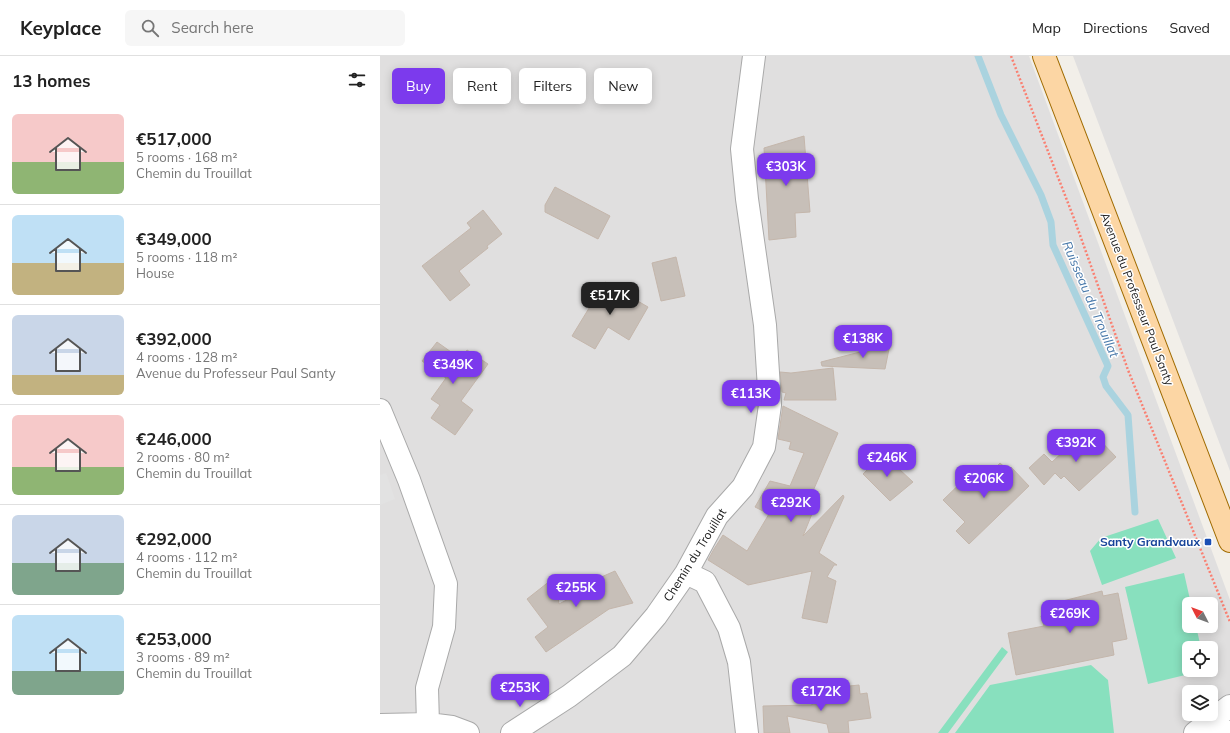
<!DOCTYPE html>
<meta charset="utf-8">
<style>
:root{--surface:#fff;--page:#f6f6f6;--text:#222;--muted:#767676;--line:#e0e0e0;--accent:#7c3aed}
body{margin:0;font-family:Mulish,sans-serif;background:var(--page);color:var(--text);height:100vh;display:flex;flex-direction:column;font-size:15px;white-space:nowrap}
*{box-sizing:border-box;margin:0}
p{font-size:13px;color:var(--muted)}
.icon{flex:none;width:22px;height:22px;fill:none;stroke:currentColor;stroke-width:2;stroke-linecap:round;stroke-linejoin:round}
.map{position:relative;flex:1;overflow:hidden}
.sheet{display:flex;flex-direction:column;background:var(--surface);width:380px}
.sheet>*{flex:none}
.guide{position:absolute;left:12px;top:12px;width:380px;height:36px;display:flex;gap:8px}
.needle{width:26px;rotate:312deg}
.controls{position:absolute;left:802px;top:541px;display:grid;gap:8px}
.controls a{display:grid;place-items:center;width:36px;height:36px;border-radius:6px;background:var(--surface);box-shadow:0 2px 10px #0003;font-size:20px}
.price{position:absolute;translate:-50% -34px;padding:0 9px;border-radius:8px;background:var(--accent);color:#fff;font-size:13px;line-height:26px;filter:drop-shadow(0 1px 2px #0008)}
.price::after{content:'';position:absolute;left:50%;top:24px;width:12px;height:9px;margin-left:-6px;background:inherit;clip-path:polygon(0 0,100% 0,50% 100%)}
.price.selected{background:#222;color:#fff}
ul{padding:0;list-style:none}
li{display:flex;align-items:center;gap:12px;height:100px;padding:0 12px}
li+li{border-top:1px solid var(--line)}
li span{display:grid;place-items:center;flex:none;width:112px;height:80px;border-radius:6px;color:#555}
li>.icon{margin-inline-start:auto}
span .icon{width:48px;height:48px;fill:#fffc;stroke-width:1}
li b{font-size:17px}
h2{display:flex;justify-content:space-between;align-items:center;height:48px;padding:0 12px;font-size:17px}
.pill{padding:0 14px;border-radius:6px;background:var(--surface);box-shadow:0 2px 10px #0003;font-size:14px;line-height:36px}
.pill.selected{background:var(--accent);color:#fff}
header{display:flex;align-items:center;gap:24px;box-sizing:border-box;height:56px;padding:0 20px;background:var(--surface);border-bottom:1px solid var(--line)}
header strong{font-size:19px}
nav{display:flex;gap:22px;margin-inline-start:auto;font-size:14px}
.search{width:280px;height:36px;background:var(--page);display:flex;align-items:center;gap:10px;box-sizing:border-box;padding:0 14px;border-radius:6px;color:var(--muted);font-size:15px}
main{display:flex;flex:1;min-height:0}
.map>svg:first-child{display:block}
</style>
<header>
<strong>Keyplace</strong>
<div class="search"><svg class="icon" aria-label="search" viewBox="0 0 24 24"><circle cx="10" cy="10" r="6"/><path d="M15 15l6 6"/></svg>Search here</div>
<nav><a>Map</a><a>Directions</a><a>Saved</a></nav>
</header>
<main>
<section class="sheet">
<h2>13 homes<svg class="icon" aria-label="filters" viewBox="0 0 24 24"><path d="M4 7h16M4 17h16"/><circle cx="9" cy="7" r="2"/><circle cx="15" cy="17" r="2"/></svg></h2>
<ul>
<li><span style="background:linear-gradient(#f6c9c9 60%,#8fb573 0)"><svg class="icon" aria-label="home" viewBox="0 0 24 24"><path d="M3 11l9-7 9 7M6 9v11h12V9"/></svg></span><div><b>€517,000</b><p>5 rooms · 168 m²</p><p>Chemin du Trouillat</p></div></li>
<li><span style="background:linear-gradient(#bfe0f5 60%,#c2b280 0)"><svg class="icon" aria-label="home" viewBox="0 0 24 24"><path d="M3 11l9-7 9 7M6 9v11h12V9"/></svg></span><div><b>€349,000</b><p>5 rooms · 118 m²</p><p>House</p></div></li>
<li><span style="background:linear-gradient(#c9d6e8 75%,#c2b280 0)"><svg class="icon" aria-label="home" viewBox="0 0 24 24"><path d="M3 11l9-7 9 7M6 9v11h12V9"/></svg></span><div><b>€392,000</b><p>4 rooms · 128 m²</p><p>Avenue du Professeur Paul Santy</p></div></li>
<li><span style="background:linear-gradient(#f6c9c9 65%,#8fb573 0)"><svg class="icon" aria-label="home" viewBox="0 0 24 24"><path d="M3 11l9-7 9 7M6 9v11h12V9"/></svg></span><div><b>€246,000</b><p>2 rooms · 80 m²</p><p>Chemin du Trouillat</p></div></li>
<li><span style="background:linear-gradient(#c9d6e8 60%,#7fa58c 0)"><svg class="icon" aria-label="home" viewBox="0 0 24 24"><path d="M3 11l9-7 9 7M6 9v11h12V9"/></svg></span><div><b>€292,000</b><p>4 rooms · 112 m²</p><p>Chemin du Trouillat</p></div></li>
<li><span style="background:linear-gradient(#bfe0f5 70%,#7fa58c 0)"><svg class="icon" aria-label="home" viewBox="0 0 24 24"><path d="M3 11l9-7 9 7M6 9v11h12V9"/></svg></span><div><b>€253,000</b><p>3 rooms · 89 m²</p><p>Chemin du Trouillat</p></div></li>
</ul>
</section>
<div class="map">
<svg width="850" height="677" viewBox="0 0 850 677">
<rect width="100%" height="100%" fill="#f2efe9"/>
<path fill="#e0dfdf" fill-rule="evenodd" d="M0 0H649L850 544V677H0ZM809 548H831V570H809ZM809 592H831V614H809ZM809 636H831V658H809Z
M693 0H850V415Z"/>
<path fill="#88e0be" d="M778 463 796 502 722 529 710 495 721 482Z
M804 517 811 548H809V570H816L821 592H809V614H826L768 628 745 531Z
M622 591 628 596 568 677H558Z
M711 609 728 624 734 677H575L610 629Z"/>
<path fill="#e2e2e2" d="M6 417 15 443 0 449V419Z"/>
<g fill="none" stroke-linecap="round" stroke-linejoin="round">
<path stroke="#aad3df" stroke-width="7" d="M598 0 621 59 661 139 671 166 673 189 728 310 723 321 726 330 748 359 755 456"/>
</g>
<path fill="#c7bfb8" stroke="#c4b6ab" d="M424 80 430 156 415 157 416 181 389 184 384 92Z
M175 131 230 160 218 183 165 156V149Z
M103 154 122 178 107 190 108 192 79 215 90 229 70 245 42 210 91 172 87 167Z
M296 201 305 240 281 245 272 207Z
M225 226 268 251 249 284 228 271 215 293 192 280Z
M57 286 81 303 87 294 108 308 81 345 93 354 75 379 51 362 60 349 51 343 66 322 42 305Z
M510 288 505 313 442 310 441 306 484 295V290Z
M453 312 456 344H404L406 337 402 336 400 316 411 317Z
M403 350 458 377 433 435 440 438 423 480 463 439 464 441 439 497 457 509H454L447 521 456 525 447 567 422 562 432 515 368 529 328 504 334 493 343 479 367 495 389 458 375 451 390 425 410 430 424 397 409 393 411 386 398 383Z
M713 377 736 401 699 435 684 420 681 423 675 417 664 429 649 412 664 398 672 406 698 382 702 387Z
M503 398 533 426 510 445 483 418Z
M620 407 628 414 631 411 649 430 589 488 576 475 585 466 563 444 589 419 594 424 600 418 605 422Z
M235 515 253 547 229 553 166 596 155 581 168 571 147 543 175 521 179 548 221 526 219 522Z
M722 535 723 540 738 537 747 583 732 586 734 599 636 619 628 577 664 570 661 560 675 547Z
M479 629 480 638 487 637 491 662 468 665 469 677H449L447 668 407 660 410 677H384L383 650 432 649 431 641 461 638 460 631Z"/>
<g fill="none" stroke-linecap="round" stroke-linejoin="round">
<g stroke="#a9a9a9" stroke-width="24">
<path id="minor" d="M0 354 29 424 66 528 64 571 47 632 48 668
M306 517 325 526 349 572 359 606 367 677
M0 669 48 668 72 671 88 677
M132 677 189 640 242 600 276 560 306 517 337 460 363 431 384 391 390 349 385 269 367 143 362 93 374 0
M815 677 850 650
M834 677 850 676"/>
</g>
<g stroke="#a06b00" stroke-width="24">
<path id="major" d="M664 0 850 485"/>
</g>
<path stroke="#fa8072" stroke-width="2.5" stroke-dasharray="2 2" stroke-linecap="butt" d="M631 0 695 165 748 314 850 566"/>
<use href="#minor" stroke="#fff" stroke-width="22"/>
<use href="#major" stroke="#fcd6a4" stroke-width="22"/>
</g>
<rect fill="#1a4fb4" stroke="#fff" stroke-width="1.5" x="824" y="482" width="8" height="8" rx="2"/>
<g text-anchor="middle" stroke-width="3" stroke-linejoin="round" paint-order="stroke">
<g font-size="12" fill="#222" stroke="#fff">
<text transform="translate(757 243) rotate(69)" y="4">Avenue du Professeur Paul Santy</text>
<text transform="translate(315 499) rotate(-58)" y="4">Chemin du Trouillat</text>
</g>
<g font-size="12" font-weight="bold" fill="#164399" stroke="#fff" text-anchor="end">
<text x="820" y="490">Santy Grandvaux</text>
</g>
<g font-size="13" font-style="italic" fill="#4a7aab" stroke="#fff">
<text transform="translate(711 243) rotate(67)" y="5">Ruisseau du Trouillat</text>
</g>
</g>
</svg>
<div class="controls">
<a><svg class="needle" viewBox="-14 -14 28 28"><path d="M0-13l5 13h-10z" fill="#e53935"/><path d="M0 13l5-13h-10z" fill="#767676"/></svg></a>
<a><svg class="icon" aria-label="locate" viewBox="0 0 24 24"><circle cx="12" cy="12" r="6"/><path d="M12 2v4M12 18v4M2 12h4M18 12h4"/></svg></a>
<a><svg class="icon" aria-label="layers" viewBox="0 0 24 24"><path d="M12 4l9 5-9 5-9-5zM3 14l9 5 9-5"/></svg></a>
</div>
<b class="price" style="left:406px;top:131px">€303K</b>
<b class="price selected" style="left:230px;top:260px">€517K</b>
<b class="price" style="left:483px;top:303px">€138K</b>
<b class="price" style="left:73px;top:329px">€349K</b>
<b class="price" style="left:371px;top:358px">€113K</b>
<b class="price" style="left:696px;top:407px">€392K</b>
<b class="price" style="left:507px;top:422px">€246K</b>
<b class="price" style="left:604px;top:443px">€206K</b>
<b class="price" style="left:411px;top:467px">€292K</b>
<b class="price" style="left:196px;top:552px">€255K</b>
<b class="price" style="left:690px;top:578px">€269K</b>
<b class="price" style="left:140px;top:652px">€253K</b>
<b class="price" style="left:441px;top:656px">€172K</b>
<div class="guide">
<a class="pill selected">Buy</a>
<a class="pill">Rent</a>
<a class="pill">Filters</a>
<a class="pill">New</a>
</div>
</div>
</main>
